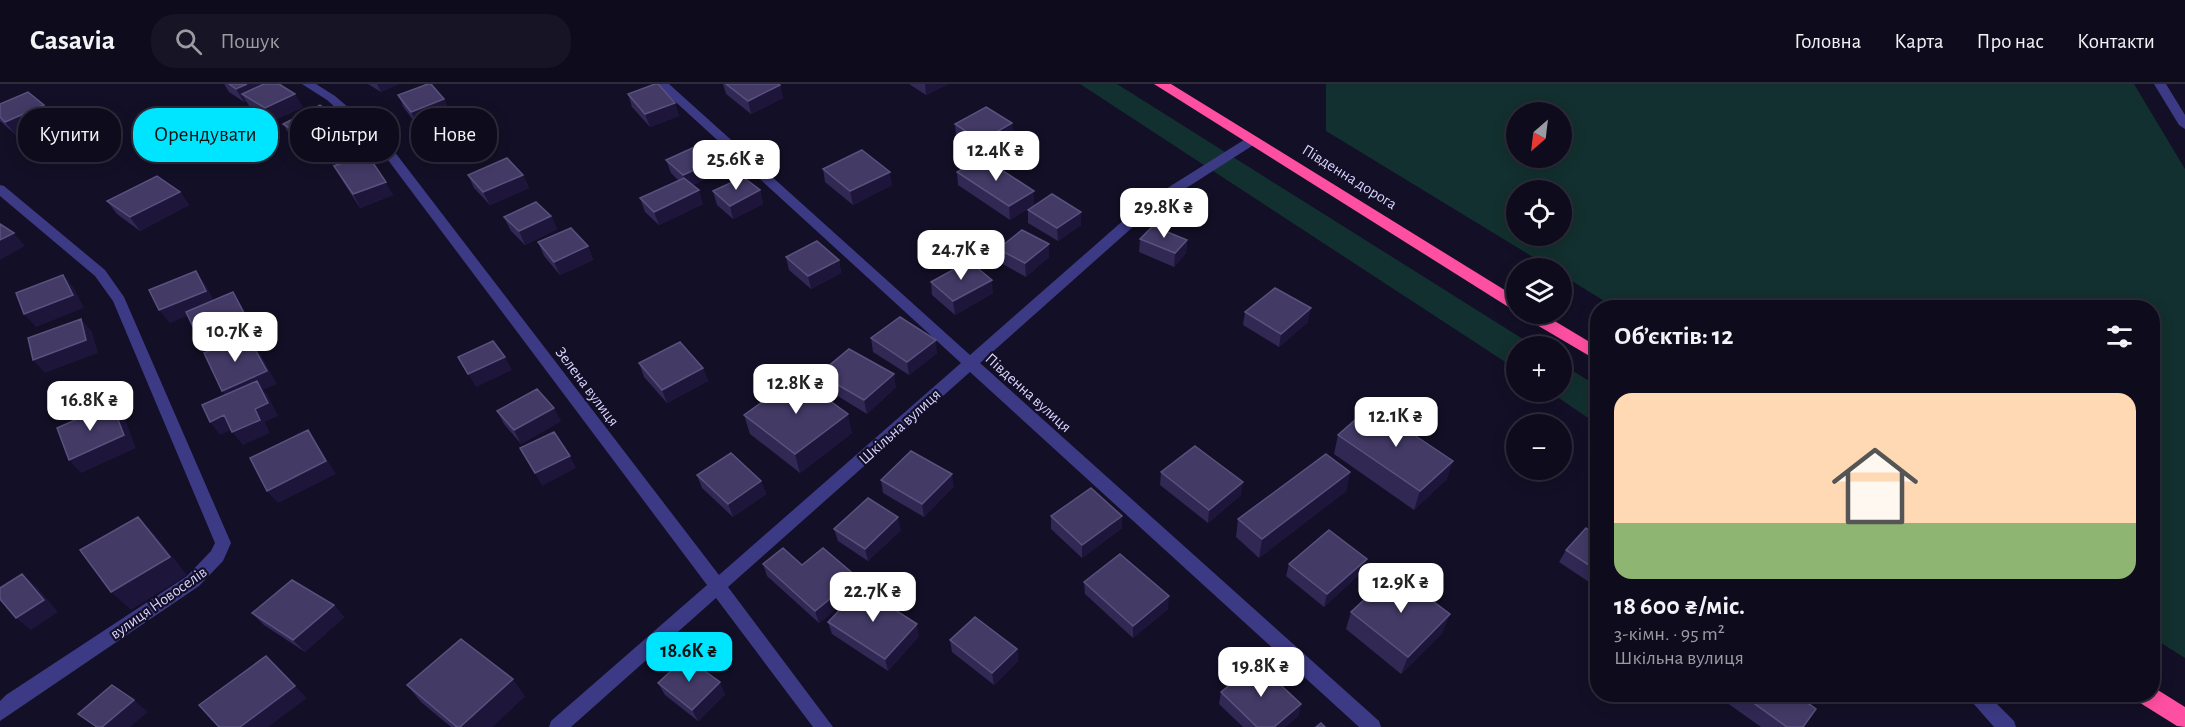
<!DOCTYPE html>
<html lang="uk">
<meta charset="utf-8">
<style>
:root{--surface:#0e0b1c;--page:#171425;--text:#f1f3f6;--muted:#9b9ba3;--line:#2e2b3b;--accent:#00e5ff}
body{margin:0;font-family:"Alegreya Sans",sans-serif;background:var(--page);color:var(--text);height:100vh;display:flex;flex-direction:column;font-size:22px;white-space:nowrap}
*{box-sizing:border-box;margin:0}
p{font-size:20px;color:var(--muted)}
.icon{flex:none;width:33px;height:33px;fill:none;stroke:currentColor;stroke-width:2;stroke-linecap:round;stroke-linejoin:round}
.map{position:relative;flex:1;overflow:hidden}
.details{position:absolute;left:1590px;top:216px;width:570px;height:402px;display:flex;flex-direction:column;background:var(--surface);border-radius:24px;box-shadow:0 3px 15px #0003,0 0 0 2px var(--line)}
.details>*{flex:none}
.banner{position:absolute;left:18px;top:24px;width:570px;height:54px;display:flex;gap:12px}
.needle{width:39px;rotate:208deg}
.controls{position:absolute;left:1506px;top:18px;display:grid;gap:12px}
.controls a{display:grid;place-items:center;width:66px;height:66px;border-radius:50%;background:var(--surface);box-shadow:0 3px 15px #0003,0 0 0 2px var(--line);font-size:30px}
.price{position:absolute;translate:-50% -51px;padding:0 14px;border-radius:12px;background:#fff;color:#222;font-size:20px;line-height:39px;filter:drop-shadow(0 2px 3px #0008)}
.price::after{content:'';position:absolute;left:50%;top:36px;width:18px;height:14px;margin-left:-9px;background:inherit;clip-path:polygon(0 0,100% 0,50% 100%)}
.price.selected{background:var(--accent);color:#111}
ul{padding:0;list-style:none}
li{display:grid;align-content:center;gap:12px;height:318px;padding:0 24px}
li span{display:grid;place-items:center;height:186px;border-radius:18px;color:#555}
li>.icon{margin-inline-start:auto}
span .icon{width:108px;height:108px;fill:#fffc;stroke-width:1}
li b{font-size:26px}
h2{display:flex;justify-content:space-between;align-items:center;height:72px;padding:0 24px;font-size:26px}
.pill{padding:0 21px;border-radius:24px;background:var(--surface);box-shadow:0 3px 15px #0003,0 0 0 2px var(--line);font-size:21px;line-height:54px}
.pill.selected{background:var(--accent);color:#111}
header{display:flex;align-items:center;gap:36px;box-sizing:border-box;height:84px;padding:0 30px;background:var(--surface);border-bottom:2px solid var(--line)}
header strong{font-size:28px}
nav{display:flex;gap:33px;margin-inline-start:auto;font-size:21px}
.search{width:420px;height:54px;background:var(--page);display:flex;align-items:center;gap:15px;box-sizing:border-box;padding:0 21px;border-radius:24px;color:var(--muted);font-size:22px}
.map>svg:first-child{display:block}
</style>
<header>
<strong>Casavia</strong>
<div class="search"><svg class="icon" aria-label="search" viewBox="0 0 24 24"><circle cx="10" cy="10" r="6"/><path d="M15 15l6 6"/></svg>Пошук</div>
<nav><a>Головна</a><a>Карта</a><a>Про нас</a><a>Контакти</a></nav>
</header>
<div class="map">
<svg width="2185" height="643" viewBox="0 0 2185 643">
<rect width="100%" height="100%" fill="#130f26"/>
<path fill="#12302f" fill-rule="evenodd" d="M1080 0H1117L1534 262H1516V285Z
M1326 0H2134L2185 85V574L2153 554 2152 224 1614 223 1562 191V184H1551L1326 47ZM1516 28H1562V74H1516ZM1516 106H1562V152H1516Z
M1562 280 1597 302V340L1550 308H1562Z"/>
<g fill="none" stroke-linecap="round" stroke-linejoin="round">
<path fill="#3d3a85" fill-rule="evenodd" d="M302 0H316L335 12 384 54 719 491 961 279 656 0H669L970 271 1142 120 1247 54H1255V60L1152 126 980 279 1379 637 1381 643H1359L970 288 728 503 833 643H813L716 514 571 643H549L551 637 707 501 376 60 327 16Z
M2154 0H2166L2185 31V45L2179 41Z
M0 101 4 102 105 186 124 213 231 459 223 477 199 502 0 637V617L6 611 187 492 211 467 215 459 113 217 95 192 0 112Z
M1965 610H1987L2014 637 2016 643H1994Z"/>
<path fill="#ff4fa3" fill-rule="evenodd" d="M1154 0H1171L1516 213V226L1510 224Z
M1523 230H1543L1598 263V277L1525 234Z
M2153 603 2185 623V643L2177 642 2137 617 2134 610H2152Z"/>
</g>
<path fill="#312854" d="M224 0H279L303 23 273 37 250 23 246 17 244 18 229 8Z
M368 0H398L381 8Z
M723 0H779L780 1 783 14 751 30 726 10Z
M909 0H948L926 11Z
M628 10 675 19 679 32 650 43 632 23Z
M398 11 444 15 450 28 448 29 458 42 465 55 431 68 418 51 412 38 414 37 404 24Z
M0 20 54 34 16 51 0 37Z
M339 34 346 46 359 59 365 71 393 111 360 124 319 60 309 65 291 53 283 40Z
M1012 39 1013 53 982 70 956 53 955 40Z
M725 72 728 85 693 101 703 120 659 141 645 128 640 114 679 97 671 89 666 76Z
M823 85 892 101 853 121 825 98Z
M957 88 1034 121 1010 136 958 101Z
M468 91H523L529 104 490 121 474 104Z
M760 106 763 120 733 135 717 121 713 107Z
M180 108 189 121 140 147 117 130 107 117Z
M1028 126 1081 128V141L1058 157 1028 139Z
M551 132 557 145 525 161 511 147 504 133Z
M1140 155 1187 156 1186 169 1174 183 1139 168Z
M538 158 588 162 593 176 560 191 544 172Z
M1049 160V173L1026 193 999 178 998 165Z
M786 173 839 176 841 189 811 205 789 186Z
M931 198 993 209 955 231 932 211Z
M1245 228 1308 238 1279 263 1243 241Z
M871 254 937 269 909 291 873 268Z
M639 279 703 284 708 297 667 319 644 293Z
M819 290 896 303 867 330 823 303Z
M497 327 561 337 521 360 504 340Z
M744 331 852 349 800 389 750 350Z
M1338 351 1447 395 1414 426 1334 370Z
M1161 388 1241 411 1208 439 1160 401Z
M1350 388 1346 407 1259 474 1236 453 1238 435Z
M697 391 761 397 766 410 733 433 702 404Z
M881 396 954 402 924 433 883 409Z
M1051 432H1122V444L1082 474 1051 445Z
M834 445 901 446 868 477 838 457Z
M1598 452V504L1559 478 1566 466Z
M763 480 802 481 860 505 919 552 888 587 832 550 828 538 855 510 819 539 767 492Z
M1289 480 1363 487 1324 523 1286 492Z
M1084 498 1168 525 1133 554 1085 510Z
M334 521 344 533 305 568 264 541 252 529Z
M1351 528 1443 548 1401 590 1346 545Z
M950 556 1017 565 1018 577 994 601 952 568Z
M658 599 725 610 698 637 665 611Z
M407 601 525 612 492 643H451L421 618Z
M1221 608 1301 620 1298 632 1285 643H1243L1219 620Z
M1727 610H1795L1803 643H1761L1723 616Z"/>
<path fill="#1d163a" d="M247 0H278L242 10 246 17 244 18 236 5Z
M377 0H398L381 8Z
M925 0H948L926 11Z
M780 1 783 14 751 30 748 17Z
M295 10 303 23 273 37 265 24Z
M444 15 450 28 418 41 411 28Z
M675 19 679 32 650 43 645 30Z
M44 21 54 34 16 51 5 38Z
M339 34 346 47 317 57 319 60 309 65 302 52Z
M1012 39 1013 53 982 70 981 57Z
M458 42 465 55 431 68 425 55Z
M359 59 366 72 335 84 327 71Z
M725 72 728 85 687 104 683 91Z
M890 88 892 101 853 121 850 107Z
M523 91 529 104 490 121 483 108Z
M386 98 393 111 360 124 353 110Z
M699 106 703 120 659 141 654 128Z
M760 106 763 120 733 135 730 122Z
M1034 107V121L1010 136 1009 122Z
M180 108 189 121 140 147 130 133Z
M1081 128V141L1058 157 1057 144Z
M551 132 557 145 525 161 519 147Z
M14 149 25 162 0 176V156Z
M1187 156 1186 169 1174 183 1175 169Z
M1049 160V173L1026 193 1025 179Z
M588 162 593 176 560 191 554 178Z
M839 176 841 189 811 205 808 192Z
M196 187 206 201 216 220 170 239 159 226Z
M63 191 74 204 84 224 36 243 24 230Z
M992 196 993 209 955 231 953 217Z
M233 208 242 222 253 242 207 262 196 249Z
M1311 224 1308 238 1279 263 1281 250Z
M81 235 92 248 98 269 45 289 33 276Z
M247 251 257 264 277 300 263 306 267 310 278 332 265 338 270 349 243 361 232 348V320L222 307Z
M936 256 937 269 909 291 907 278Z
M505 273 512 286 476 303 468 290Z
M703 284 708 297 667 319 662 306Z
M894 290 896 303 867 330 864 316Z
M112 320 124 333 136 364 81 389 69 376Z
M554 324 561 337 521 360 514 346Z
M848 330 852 349 800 389 795 370Z
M224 331 235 344 220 351 210 338Z
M308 346 317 360 336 390 278 419 267 407Z
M570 372 576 384 542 402 535 389Z
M1453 377 1447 395 1414 426 1420 407Z
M1350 388 1346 407 1259 474 1262 455Z
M952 390 954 402 924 433 922 420Z
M761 397 766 410 733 433 728 420Z
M1243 398 1241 411 1208 439 1209 426Z
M1122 432V444L1082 474V461Z
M138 433 156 452 187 491 131 526 111 508Z
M898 433 901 446 868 477 865 465Z
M1367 475 1363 487 1324 523 1327 510Z
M22 490 37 503 58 528 31 546 16 534Z
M857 493 861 506 819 539 815 527Z
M1169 512 1168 525 1133 554V542Z
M334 521 344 533 305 568 293 556Z
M1450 530 1443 548 1401 590 1408 573Z
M917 540 919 552 888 587 885 575Z
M1017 565 1018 577 994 601 992 589Z
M266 572 307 614 268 643H240Z
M513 595 525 612 492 643H460Z
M720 598 725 610 698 637 692 626Z
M134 616 148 628 130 643H102Z
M1301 620 1298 632 1285 643H1274Z"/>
<path fill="#433a66" stroke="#5a527e" stroke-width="1.5" d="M229 0H247L236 5Z
M264 0H279L295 10 265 24 242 10Z
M428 0H431L444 15 411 28 398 11Z
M655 0H658L675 19 645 30 628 10Z
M726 0H779L780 1 748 17Z
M28 8 44 21 5 38 0 33V20Z
M320 21 339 34 302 52 283 40Z
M986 23 1012 39 981 57 955 40Z
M445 26 458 42 425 55 412 38Z
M349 45 359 59 327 71 317 57Z
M708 57 725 72 683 91 666 76Z
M862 66 890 88 850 107 823 85Z
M367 70 386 98 353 110 334 82Z
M982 73 1034 107 1009 122 957 88Z
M507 74 523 91 483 108 468 91Z
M157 92 180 108 130 133 107 117Z
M743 93 760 106 730 122 713 107Z
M684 94 699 106 654 128 640 114Z
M1052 110 1081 128 1057 144 1028 126Z
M536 118 551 132 519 147 504 133Z
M0 140 14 149 0 156Z
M1153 142 1187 156 1175 169 1140 155Z
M571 144 588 162 554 178 538 158Z
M1022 146 1049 160 1025 179 998 165Z
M817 157 839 176 808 192 786 173Z
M969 177 992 196 953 217 931 198Z
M196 187 206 207 159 226 149 206Z
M63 191 73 211 24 230 16 209Z
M1275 204 1311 224 1281 250 1245 228Z
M233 208 244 229 196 249 186 228Z
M900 233 936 256 907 278 871 254Z
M81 235 86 256 33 276 28 254Z
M247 251 267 287 222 307 204 269Z
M493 257 505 273 468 290 458 273Z
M680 258 703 284 662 306 639 279Z
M849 265 894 290 864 316 819 290Z
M797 293 848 330 795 370 744 331Z
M257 297 268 319 255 325 260 336 232 348 224 331 210 338 202 321Z
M537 305 554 324 514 346 497 327Z
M112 320 124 351 69 376 57 344Z
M1371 322 1453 377 1420 407 1338 351Z
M308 346 326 377 267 407 250 374Z
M554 348 570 372 535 389 520 364Z
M1195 362 1243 398 1209 426 1161 388Z
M911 367 952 390 922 420 881 396Z
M731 369 761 397 728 420 697 391Z
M1326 370 1350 388 1262 455 1238 435Z
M1091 404 1122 432 1082 461 1051 432Z
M868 414 898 433 865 465 834 445Z
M138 433 170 473 111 508 80 466Z
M1586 444 1598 452V487L1566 466Z
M1329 446 1367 475 1327 510 1289 480Z
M783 464 802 481 823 464 857 493 815 527 763 480Z
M1120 470 1169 512 1133 542 1084 498Z
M1394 488 1450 530 1408 573 1351 528Z
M22 490 44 516 16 534 0 515V504Z
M292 496 334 521 293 556 252 529Z
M861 504 917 540 885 575 828 538Z
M975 533 1017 565 992 589 950 556Z
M461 555 513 595 460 643H457L407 601Z
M266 572 295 602 240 643H219L199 621Z
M686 573 720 598 692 626 658 599Z
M1257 579 1301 620 1274 643H1257L1221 608Z
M112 601 134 616 102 643H97L78 630Z
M1741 610H1795L1816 625 1803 643H1787Z
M1321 639 1325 643H1316Z"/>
<g text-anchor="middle" stroke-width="4.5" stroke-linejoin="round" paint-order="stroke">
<g font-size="16" fill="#d9d4ff" stroke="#130f26">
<text transform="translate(1350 92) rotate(32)" y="6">Південна дорога</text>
<text transform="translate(588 302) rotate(53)" y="6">Зелена вулиця</text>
<text transform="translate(1029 308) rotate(42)" y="6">Південна вулиця</text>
<text transform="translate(899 342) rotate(-42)" y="6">Шкільна вулиця</text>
<text transform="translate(158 518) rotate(-35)" y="6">вулиця Новоселів</text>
</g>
</g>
</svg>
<div class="controls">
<a><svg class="needle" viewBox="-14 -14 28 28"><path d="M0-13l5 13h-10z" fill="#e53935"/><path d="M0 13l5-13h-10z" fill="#9b9ba3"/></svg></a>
<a><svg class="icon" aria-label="locate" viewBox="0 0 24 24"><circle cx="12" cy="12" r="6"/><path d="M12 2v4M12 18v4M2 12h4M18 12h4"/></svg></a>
<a><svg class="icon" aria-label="layers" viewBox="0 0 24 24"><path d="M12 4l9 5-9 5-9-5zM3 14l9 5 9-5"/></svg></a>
<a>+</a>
<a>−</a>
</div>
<b class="price" style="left:996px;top:98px">12.4K ₴</b>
<b class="price" style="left:736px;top:107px">25.6K ₴</b>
<b class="price" style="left:1164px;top:155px">29.8K ₴</b>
<b class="price" style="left:961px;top:197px">24.7K ₴</b>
<b class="price" style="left:235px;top:279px">10.7K ₴</b>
<b class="price" style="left:796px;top:331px">12.8K ₴</b>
<b class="price" style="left:90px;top:348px">16.8K ₴</b>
<b class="price" style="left:1396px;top:364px">12.1K ₴</b>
<b class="price" style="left:1401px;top:530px">12.9K ₴</b>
<b class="price" style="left:873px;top:539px">22.7K ₴</b>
<b class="price selected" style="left:689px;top:599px">18.6K ₴</b>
<b class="price" style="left:1261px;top:614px">19.8K ₴</b>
<div class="banner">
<a class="pill">Купити</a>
<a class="pill selected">Орендувати</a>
<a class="pill">Фільтри</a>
<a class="pill">Нове</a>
</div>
<section class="details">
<h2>Об’єктів: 12<svg class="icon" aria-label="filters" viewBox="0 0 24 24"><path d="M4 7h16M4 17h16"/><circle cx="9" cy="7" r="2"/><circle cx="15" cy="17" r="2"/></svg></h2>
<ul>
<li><span style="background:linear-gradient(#ffd9b3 70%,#8fb573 0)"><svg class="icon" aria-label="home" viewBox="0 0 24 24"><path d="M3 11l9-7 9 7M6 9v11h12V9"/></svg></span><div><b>18 600 ₴/міс.</b><p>3-кімн. · 95 m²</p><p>Шкільна вулиця</p></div></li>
</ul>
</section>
</div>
